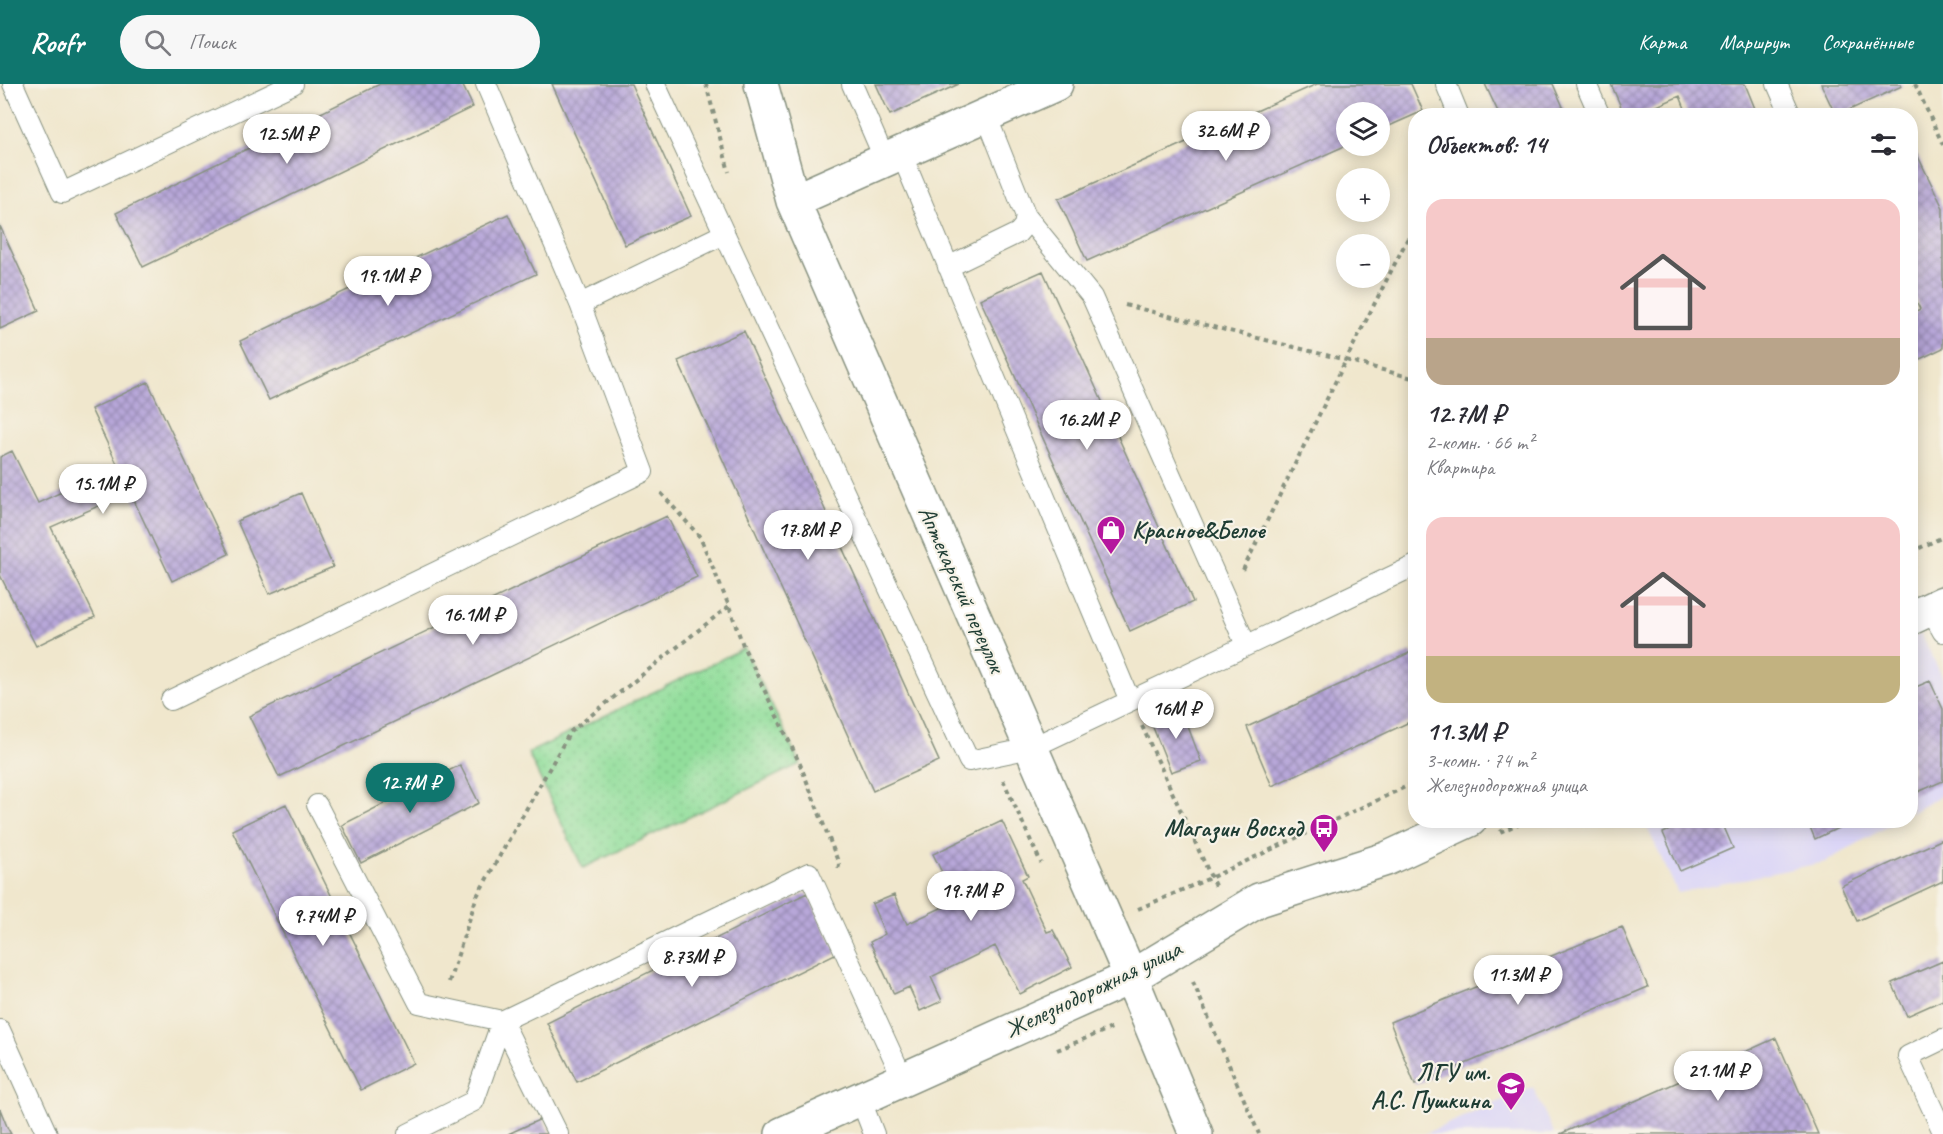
<!DOCTYPE html>
<html lang="ru">
<meta charset="utf-8">
<style>
:root{--surface:#fff;--page:#f7f7f7;--text:#2b2b33;--muted:#7c7c81;--accent:#0f766e}
body{margin:0;font-family:Caveat,sans-serif;background:var(--page);color:var(--text);height:100vh;display:flex;flex-direction:column;font-size:22px;white-space:nowrap}
*{box-sizing:border-box;margin:0}
p{font-size:20px;color:var(--muted)}
.icon{flex:none;width:33px;height:33px;fill:none;stroke:currentColor;stroke-width:2;stroke-linecap:round;stroke-linejoin:round}
.map{position:relative;flex:1;overflow:hidden}
.drawer{position:absolute;left:1408px;top:24px;width:510px;height:720px;display:flex;flex-direction:column;background:var(--surface);border-radius:24px;box-shadow:0 3px 15px #0003}
.drawer>*{flex:none}
.tools{position:absolute;left:1336px;top:18px;display:grid;gap:12px}
.tools a{display:grid;place-items:center;width:54px;height:54px;border-radius:50%;background:var(--surface);box-shadow:0 3px 15px #0003;font-size:30px}
.price{position:absolute;translate:-50% -51px;padding:0 14px;border-radius:21px;background:#fff;color:#222;font-size:20px;line-height:39px;filter:drop-shadow(0 2px 3px #0008)}
.price::after{content:'';position:absolute;left:50%;top:36px;width:18px;height:14px;margin-left:-9px;background:inherit;clip-path:polygon(0 0,100% 0,50% 100%)}
.price.active{background:var(--accent);color:#fff}
ul{padding:0;list-style:none}
li{display:grid;align-content:center;gap:12px;height:318px;padding:0 18px}
li span{display:grid;place-items:center;height:186px;border-radius:18px;color:#555}
li>.icon{margin-inline-start:auto}
span .icon{width:108px;height:108px;fill:#fffc;stroke-width:1}
li b{font-size:26px}
h2{display:flex;justify-content:space-between;align-items:center;height:72px;padding:0 18px;font-size:26px}
header{display:flex;align-items:center;gap:36px;box-sizing:border-box;height:84px;padding:0 30px;background:var(--accent);color:#fff}
header strong{font-size:28px}
nav{display:flex;gap:33px;margin-inline-start:auto;font-size:21px}
.search{width:420px;height:54px;background:var(--page);display:flex;align-items:center;gap:15px;box-sizing:border-box;padding:0 21px;border-radius:33px;color:var(--muted);font-size:22px}
.map>svg:first-child{display:block}
</style>
<header>
<strong>Roofr</strong>
<div class="search"><svg class="icon" aria-label="search" viewBox="0 0 24 24"><circle cx="10" cy="10" r="6"/><path d="M15 15l6 6"/></svg>Поиск</div>
<nav><a>Карта</a><a>Маршрут</a><a>Сохранённые</a></nav>
</header>
<div class="map">
<svg width="1943" height="1050" viewBox="0 0 1943 1050">
<defs>
<pattern id="park-dots" width="8" height="8" patternUnits="userSpaceOnUse" patternTransform="scale(1.5)"><rect width="8" height="8" fill="#92de9b"/><path d="M2 2h.1M6 6h.1" fill="none" stroke="#7dbf86" stroke-width="1.8" stroke-linecap="round"/></pattern>
<pattern id="building-cross-hatch" width="8" height="8" patternUnits="userSpaceOnUse" patternTransform="scale(1.5)"><rect width="8" height="8" fill="#b8a7d9"/><path d="M0 0l8 8M0 8l8-8" fill="none" stroke="#9589b1"/></pattern>
</defs>
<rect width="100%" height="100%" fill="#f7f3e8"/>
<filter id="ink" filterUnits="userSpaceOnUse"><feTurbulence type="fractalNoise" baseFrequency=".0167" numOctaves="2"/><feDisplacementMap in="SourceGraphic" scale="12" xChannelSelector="R" yChannelSelector="G"/><feConvolveMatrix kernelMatrix="1 2 1 2 8 2 1 2 1" color-interpolation-filters="sRGB"/></filter>
<filter id="wash" filterUnits="userSpaceOnUse"><feTurbulence type="fractalNoise" baseFrequency=".008" numOctaves="4" result="noise"/><feDisplacementMap in="SourceGraphic" scale="24" xChannelSelector="R" yChannelSelector="G"/><feGaussianBlur stdDeviation="1.35" result="paint"/><feColorMatrix in="noise" values="0 0 0 0 0 0 0 0 0 0 0 0 0 0 0 0 0 1.4 0 .05"/><feComposite in="paint" operator="in"/></filter>
<g filter="url(#wash)">
<rect width="100%" height="100%" fill="#f0e7cd"/>
<path fill="#dbd6f7" d="M1921 550 1943 594V710L1911 729V554Z
M1644 737H1897L1825 778 1678 809Z
M1533 1003 1554 1050H1424Z"/>
<path fill="url(#park-dots)" stroke="#588e68" stroke-width="1.5" d="M744 564 800 680 583 784 528 669Z"/>
<g id="blocks">
<path fill="url(#building-cross-hatch)" d="M380 0H462L473 23 143 183 116 129Z
M552 0H631L691 132 625 161Z
M876 0H959L890 31Z
M1317 0H1411L1423 27 1380 46V28H1347V61L1087 177 1058 115Z
M1485 0H1553L1567 32H1500Z
M1611 0H1745L1758 32H1688L1680 12 1634 32H1625Z
M1821 0H1901L1902 2 1836 32Z
M1911 58 1943 124V264L1920 275 1911 257V230L1920 225 1911 206Z
M508 130 536 190 269 316 240 257Z
M0 142 39 227 0 245Z
M1043 187 1193 518 1130 547 980 215Z
M744 247 939 677 873 707 678 277Z
M148 298 229 470 172 497 130 408 51 443 95 533 36 562 0 491V373L12 367 38 419 118 382 91 325Z
M301 409 333 483 269 510 237 437Z
M667 432 697 493 279 693 249 632Z
M1411 568 1416 578V635L1272 702 1247 643Z
M1930 597 1943 625V697L1911 711V605Z
M1181 624 1201 677 1171 688 1150 636Z
M460 681 479 719 361 779 342 741Z
M286 720 414 979 361 1006 232 746Z
M1692 736H1721L1733 764 1680 787 1663 749Z
M1807 736H1855L1815 755Z
M1002 737 1028 792 1022 795 1047 848 1053 846 1072 883 1020 910 995 862 931 893 942 917 920 927 909 903 894 910 870 858 885 850 872 820 894 811 907 840 956 817 933 770Z
M1943 755V797L1857 837 1841 802Z
M807 809 837 869 577 998 547 939Z
M1622 843 1648 903 1415 1001 1390 938Z
M1943 877V916L1907 932 1892 899Z
M1776 954 1818 1050H1560L1633 1018Z
M0 1025 8 1045 11 1050H0Z
M543 1034 550 1050H508Z"/>
</g>
</g>
<g filter="url(#ink)">
<use href="#blocks" fill-opacity="0" stroke="#889280" stroke-width="1.5"/>
<g fill="none" stroke-linecap="round" stroke-linejoin="round">
<g stroke="#889280" stroke-width="22">
<path id="lane" d="M13 0 62 109 293 0
M486 0 580 220 724 150
M655 0 969 677 1031 664 1416 481
M852 0 885 76
M1446 0 1459 32
M1586 0 1600 32
M1777 0 1791 32
M986 31 1026 132 1092 213 1246 561
M901 69 1130 617
M948 183 1018 149 1024 142 1026 132
M1930 525 1943 548
M171 616 643 388 580 220
M317 721 419 919 502 937 809 789 903 995
M502 937 558 1050
M0 946 47 1050
M1943 955 1908 972 1943 1048
M860 1014 874 1050
M408 1050 474 1017 502 937"/>
</g>
<g stroke="#889280" stroke-width="36">
<path id="street" d="M761 0 793 117 1131 893 1196 1050
M793 117 1056 0
M1911 534 1943 519
M782 1050 1131 893 1259 816 1386 775 1470 736"/>
</g>
<path stroke="#889280" stroke-width="4" stroke-dasharray="4.5 4.5" stroke-linecap="butt" d="M706 0 729 88
M1915 0 1943 61
M1125 221 1346 276 1416 138
M661 409 700 453 729 522 744 564 800 680 839 780 838 787
M1911 468 1943 453
M1243 486 1346 276 1416 295
M1142 642 1216 804
M1003 696 1041 779
M1500 748 1527 736
M1138 825 1210 794 1416 698
M449 898 477 812 570 648 729 522
M1193 898 1259 1050
M1057 966 1114 943"/>
<use href="#lane" stroke="#fff" stroke-width="20"/>
<use href="#street" stroke="#fff" stroke-width="33"/>
</g>
</g>
<defs>
<g id="shop-pin" transform="scale(1.5)"><path d="M0 17L-7.5 6A9.5 9.5 0 1 1 7.5 6Z" fill="#b5179e" stroke="#f7f3e8"/><path d="M-5-2.5h2.3a2.7 3.5 0 0 1 5.4 0H5L5.5 6h-11ZM-1.5-2.5h3a1.5 2.3 0 0 0-3 0Z" fill="#fff"/></g>
<g id="bus-pin" transform="scale(1.5)"><path d="M0 17L-7.5 6A9.5 9.5 0 1 1 7.5 6Z" fill="#b5179e" stroke="#f7f3e8"/><path d="M-5-6H5V4H4V6H2V4H-2V6H-4V4H-5ZM-3.5-4V0h7V-4ZM-3.5 1.2v1.5H-2V1.2ZM2 1.2v1.5H3.5V1.2Z" fill="#fff"/></g>
<g id="university-pin" transform="scale(1.5)"><path d="M0 17L-7.5 6A9.5 9.5 0 1 1 7.5 6Z" fill="#b5179e" stroke="#f7f3e8"/><path d="M0-5L7-2L0 1L-7-2ZM-4 1L0 2.5L4 1V4Q0 6-4 4Z" fill="#fff"/></g>
</defs>
<g fill-rule="evenodd">
<use href="#shop-pin" x="1111" y="446"/>
<use href="#bus-pin" x="1324" y="744"/>
<use href="#university-pin" x="1511" y="1002"/>
</g>
<g text-anchor="middle" stroke-width="4.5" stroke-linejoin="round" paint-order="stroke">
<g font-size="24" font-weight="bold" fill="#1f3d34" stroke="#f7f3e8" text-anchor="end">
<text x="1132" y="454" text-anchor="start">Красное&amp;Белое</text>
<text x="1303" y="752">Магазин Восход</text>
<text x="1490" y="996">ЛГУ им.<tspan x="1490" dy="28">А.С. Пушкина</tspan></text>
</g>
<g font-size="24" fill="#1f3d34" stroke="#f7f3e8">
<text transform="translate(962 505) rotate(66)" y="8">Аптекарский переулок</text>
<text transform="translate(1093 905) rotate(-26)" y="8">Железнодорожная улица</text>
</g>
</g>
</svg>
<div class="tools">
<a><svg class="icon" aria-label="layers" viewBox="0 0 24 24"><path d="M12 4l9 5-9 5-9-5zM3 14l9 5 9-5"/></svg></a>
<a>+</a>
<a>−</a>
</div>
<b class="price" style="left:1226px;top:78px">32.6M ₽</b>
<b class="price" style="left:287px;top:81px">12.5M ₽</b>
<b class="price" style="left:388px;top:223px">19.1M ₽</b>
<b class="price" style="left:1087px;top:367px">16.2M ₽</b>
<b class="price" style="left:103px;top:431px">15.1M ₽</b>
<b class="price" style="left:808px;top:477px">17.8M ₽</b>
<b class="price" style="left:473px;top:562px">16.1M ₽</b>
<b class="price" style="left:1176px;top:656px">16M ₽</b>
<b class="price active" style="left:410px;top:730px">12.7M ₽</b>
<b class="price" style="left:971px;top:838px">19.7M ₽</b>
<b class="price" style="left:323px;top:863px">9.74M ₽</b>
<b class="price" style="left:692px;top:904px">8.73M ₽</b>
<b class="price" style="left:1518px;top:922px">11.3M ₽</b>
<b class="price" style="left:1718px;top:1018px">21.1M ₽</b>
<section class="drawer">
<h2>Объектов: 14<svg class="icon" aria-label="filters" viewBox="0 0 24 24"><path d="M4 7h16M4 17h16"/><circle cx="9" cy="7" r="2"/><circle cx="15" cy="17" r="2"/></svg></h2>
<ul>
<li><span style="background:linear-gradient(#f6c9c9 75%,#b9a48a 0)"><svg class="icon" aria-label="home" viewBox="0 0 24 24"><path d="M3 11l9-7 9 7M6 9v11h12V9"/></svg></span><div><b>12.7M ₽</b><p>2-комн. · 66 m²</p><p>Квартира</p></div></li>
<li><span style="background:linear-gradient(#f6c9c9 75%,#c2b280 0)"><svg class="icon" aria-label="home" viewBox="0 0 24 24"><path d="M3 11l9-7 9 7M6 9v11h12V9"/></svg></span><div><b>11.3M ₽</b><p>3-комн. · 74 m²</p><p>Железнодорожная улица</p></div></li>
</ul>
</section>
</div>
